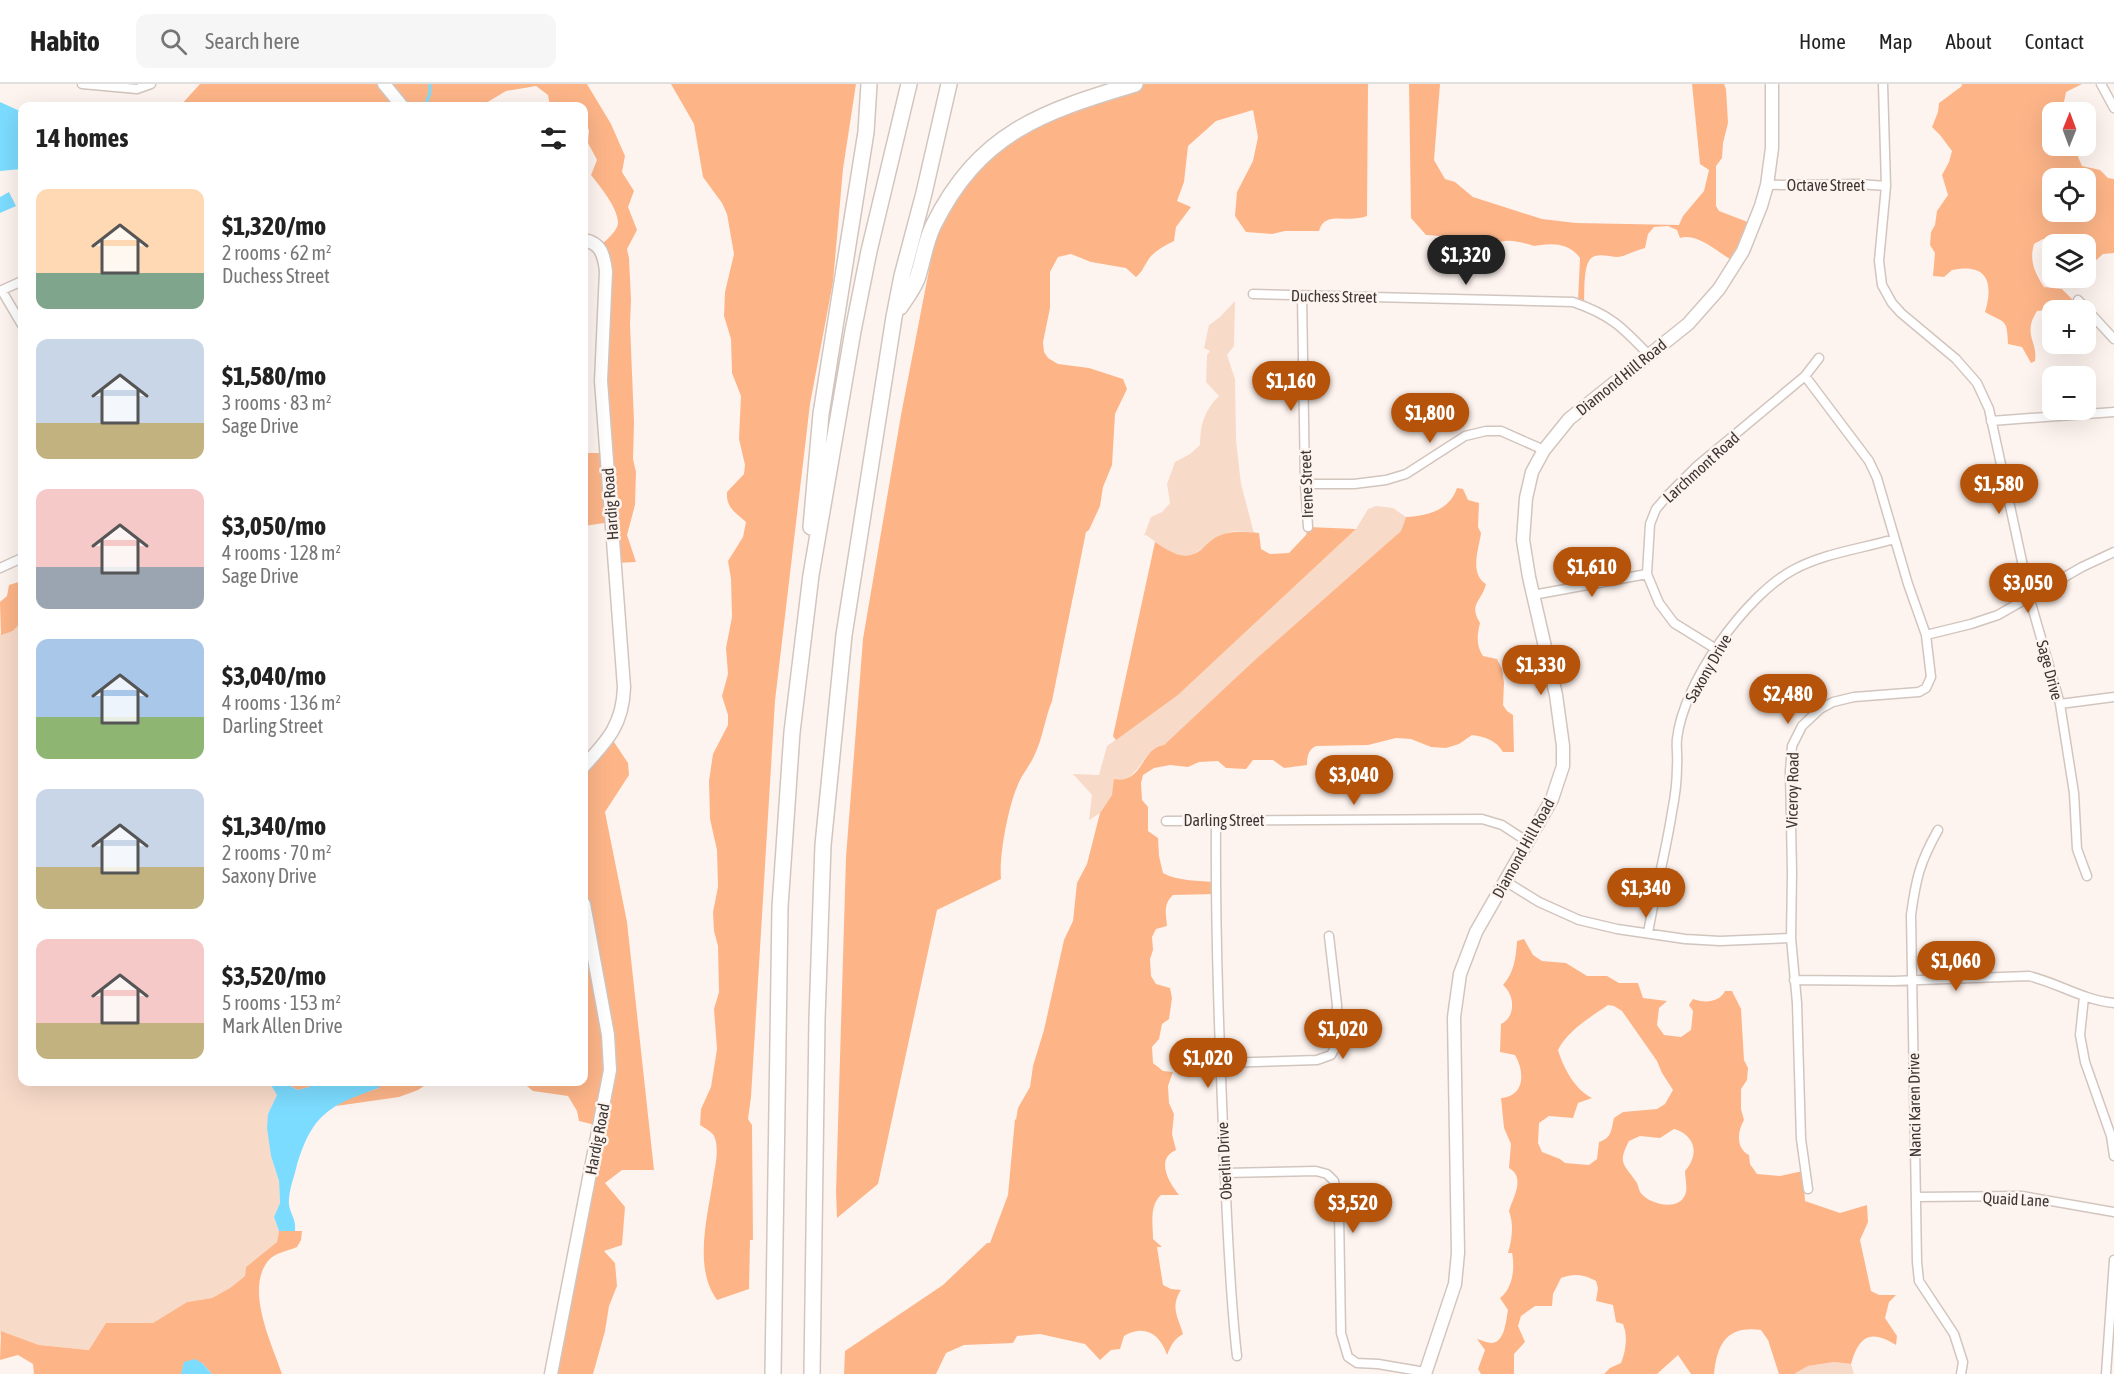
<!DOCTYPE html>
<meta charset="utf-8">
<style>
:root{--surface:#fff;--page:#f6f6f6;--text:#222;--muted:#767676;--line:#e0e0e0;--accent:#b45309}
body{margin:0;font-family:"Asap Condensed",sans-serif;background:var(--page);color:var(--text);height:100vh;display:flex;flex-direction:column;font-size:22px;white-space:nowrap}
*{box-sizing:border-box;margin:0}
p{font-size:20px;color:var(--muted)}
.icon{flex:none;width:33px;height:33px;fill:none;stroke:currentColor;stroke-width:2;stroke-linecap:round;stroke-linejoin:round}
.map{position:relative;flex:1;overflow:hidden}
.drawer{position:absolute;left:18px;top:18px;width:570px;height:984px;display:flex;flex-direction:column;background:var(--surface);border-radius:12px;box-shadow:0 6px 24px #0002}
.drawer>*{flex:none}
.needle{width:39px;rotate:1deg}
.controls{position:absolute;left:2042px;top:18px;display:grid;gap:12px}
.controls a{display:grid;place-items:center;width:54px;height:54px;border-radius:12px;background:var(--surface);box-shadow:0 6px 24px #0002;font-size:30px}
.price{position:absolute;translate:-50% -51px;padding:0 14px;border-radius:21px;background:var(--accent);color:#fff;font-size:20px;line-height:39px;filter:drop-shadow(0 2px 3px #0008)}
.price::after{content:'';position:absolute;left:50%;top:36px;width:18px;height:14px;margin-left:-9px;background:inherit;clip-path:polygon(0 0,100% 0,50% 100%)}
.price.current{background:#222;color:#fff}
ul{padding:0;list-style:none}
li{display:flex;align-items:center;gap:18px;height:150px;padding:0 18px}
li span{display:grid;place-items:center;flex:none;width:168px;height:120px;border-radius:12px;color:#555}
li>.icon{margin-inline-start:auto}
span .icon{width:72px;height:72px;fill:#fffc;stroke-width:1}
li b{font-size:26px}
h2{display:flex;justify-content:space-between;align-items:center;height:72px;padding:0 18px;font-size:26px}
header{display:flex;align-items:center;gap:36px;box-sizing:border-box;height:84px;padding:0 30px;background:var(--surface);border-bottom:2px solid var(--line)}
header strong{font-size:28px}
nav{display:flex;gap:33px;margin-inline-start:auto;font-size:21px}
.search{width:420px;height:54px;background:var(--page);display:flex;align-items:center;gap:15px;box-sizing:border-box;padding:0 21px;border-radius:12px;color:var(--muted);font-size:22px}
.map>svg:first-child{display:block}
</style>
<header>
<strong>Habito</strong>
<div class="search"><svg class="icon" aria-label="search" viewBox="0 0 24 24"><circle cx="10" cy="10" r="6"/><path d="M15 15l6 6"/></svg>Search here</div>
<nav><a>Home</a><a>Map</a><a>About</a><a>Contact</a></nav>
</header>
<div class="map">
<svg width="2114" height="1290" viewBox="0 0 2114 1290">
<rect width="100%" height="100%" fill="#fef4ef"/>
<path fill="#f8dac9" d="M1235 217 1234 262 1227 271 1235 295 1236 356 1241 400 1254 449C1247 448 1237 446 1230 448 1216 452 1209 461 1197 468 1181 480 1160 461 1146 451L1144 452 1151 433 1162 428 1170 419 1167 400 1175 378 1190 370 1200 361C1200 342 1204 326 1219 312L1206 298 1207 271 1210 267 1204 264 1209 241 1220 233Z
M1376 422 1393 424 1406 433 1401 447 1164 661C1146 662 1141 690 1122 697L1100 729 1089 736 1092 711 1073 690 1099 691 1107 662 1178 611 1356 445 1368 425Z
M22 537V998H269L277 1011 268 1030 271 1072 279 1097 280 1119 274 1133 279 1147 277 1158 246 1183 245 1192 230 1204 212 1214 187 1218 153 1239H106L90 1266 39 1261 1 1247 0 1254V550L13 547Z
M1834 1278 1851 1280 1854 1290H1794L1808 1282Z"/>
<path fill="#fdb588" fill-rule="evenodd" d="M200 0H587L611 40 625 72 622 88 634 107 628 123 637 146 627 165 629 174 631 216 630 240 634 338 633 375 636 388 635 421 627 451 636 478 616 479 611 438 584 442V369H605L600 162C605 157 614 150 617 143 623 130 599 101 591 91L597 76 588 59 589 46 584 37V22H550L548 11 536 2 506 7 481 22H180Z
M671 0H856L843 85 833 198 810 320 775 617 751 1013 748 1035 752 1041 753 1156H750L749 1205 717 1216C692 1182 709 1128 714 1089 716 1079 719 1062 714 1052 712 1048 705 1044 700 1041L701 1025 711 1003 717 965 714 925 719 908 718 862 714 847 713 828 718 803 717 766 710 735 709 697 713 670 728 641V631L722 612 728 590 726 564 732 533 731 495 728 477 743 453 746 438C735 428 726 424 727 408L744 390 745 381 739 355 741 312 732 289 731 255 724 232 725 208 734 170 727 130 722 119 703 93 694 40Z
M1133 0H1368L1367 132C1364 133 1361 134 1358 134 1343 137 1324 128 1319 147H1285L1272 150 1246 148 1235 132 1237 108 1253 77 1258 53 1253 26 1216 37 1188 62 1184 98 1177 117 1191 123 1176 143 1174 157C1164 162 1152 168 1147 178 1142 185 1143 187 1136 193L1126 184 1091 178 1071 170 1058 173 1050 188V224L1043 258 1044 268 1048 274 1058 280 1089 284 1123 295 1127 305 1115 330 1112 381 1103 403 1100 422 1089 446 1086 448 1052 617C1045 634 1043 653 1035 670 1030 682 1021 691 1017 703 1008 724 999 772 1001 795L937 826 878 1100 837 1134 836 1108 846 773 863 555 901 331 940 129 1020 41Z
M1409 0H1440L1434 76 1445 95 1455 98 1473 113 1542 135 1576 139 1679 141 1683 132 1704 107 1709 86 1700 80 1692 0H1724L1726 5 1728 39 1723 59 1722 74 1716 82V122L1719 127 1753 140 1733 177C1719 169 1697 148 1680 154L1677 146 1668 142 1654 143 1648 150 1645 164C1636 166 1626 172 1618 173 1610 173 1602 170 1595 172 1582 175 1585 208 1584 220L1578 217 1580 174C1571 161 1556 159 1541 161 1536 161 1535 163 1531 161 1520 158 1504 153 1494 161L1482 157 1454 159 1440 152 1426 151 1411 134Z
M1962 0H2082L2066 8 2062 28H2052V62C2062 62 2067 66 2076 68L2082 82 2100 86 2108 94 2114 95V169L2103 170 2094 178V167L2085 157 2043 155 2034 160C2029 177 2035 189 2044 203L2062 205 2074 217 2056 225 2037 227C2022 251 2038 257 2035 277L2031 279 2022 263 2008 260C2007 233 2005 240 1985 228 1990 212 1993 188 1971 185 1965 184 1958 185 1952 186L1944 193 1933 192 1935 169 1930 161 1931 148 1935 141 1937 127 1948 111 1942 91 1949 78 1952 67 1940 51 1932 43 1938 28 1939 19 1962 2ZM2052 94H2085V128H2052Z
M1457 404 1463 405 1468 416 1479 419 1478 443 1481 449C1479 465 1469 489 1486 500 1482 517 1468 520 1480 539 1477 551 1476 562 1483 572L1497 575 1502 585 1504 599 1503 621 1507 627 1513 631 1514 668H1503C1496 656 1485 653 1472 651L1459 660 1446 664 1431 663 1411 655 1396 654 1368 661 1316 662C1308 666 1307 673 1307 681L1284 684 1273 676H1253L1246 685 1226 684 1218 677 1199 678 1188 683 1170 681 1154 684 1143 691 1141 699 1142 716 1148 723V747L1158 754 1159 772 1163 789C1177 797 1200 797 1216 798V810L1173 811C1163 820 1166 830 1167 842L1156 845 1152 853 1153 866 1150 875 1151 892 1156 900 1170 904 1172 914 1169 935 1162 940 1159 955 1152 963 1153 979 1163 987 1173 988 1168 1002 1169 1019 1174 1030 1172 1050 1176 1066C1155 1075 1169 1099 1179 1111H1161C1149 1122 1153 1140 1153 1155L1162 1163H1157L1163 1201 1171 1205 1181 1206C1170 1223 1178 1233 1183 1250 1174 1255 1171 1261 1167 1271 1160 1250 1145 1240 1124 1252L1120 1265 1111 1266 1100 1276 1085 1260 1040 1250 1017 1252 1013 1259 964 1261 946 1269 936 1290H844L845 1267 943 1201 987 1159H990L1008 1111 1015 1035 1016 1036 1018 1024 1030 1003 1033 982 1044 946 1064 856 1073 837 1077 799 1087 780 1100 729 1112 711 1114 695C1143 701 1141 663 1164 661L1256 575 1401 447 1406 433C1427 432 1450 426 1457 404Z
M1308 443 1356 445 1178 611 1116 656 1113 652 1155 458C1171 468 1185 479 1202 465 1208 459 1213 454 1221 451 1233 446 1246 448 1259 449L1261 465 1270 470 1289 469 1306 451Z
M22 497V537L13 547 1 551 0 518 7 512 9 501Z
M608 649 628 679 629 691 605 728 627 838 654 1086H622L605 1099 625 1123 622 1161 604 1167 615 1179 617 1202 609 1222 605 1247 593 1290H550L599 1042 579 1037 577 1027 568 1012 533 1007 522 998 504 1001 497 998H584V683Z
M1524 855 1533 871 1542 877 1566 879 1587 892H1607L1619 899H1638L1643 914 1667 917 1659 924 1657 941 1664 951 1681 953 1691 946 1693 927 1689 921 1693 915C1704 919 1719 919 1725 907H1732L1741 925 1744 976 1748 984 1747 996 1741 1005V1025L1744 1036C1737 1048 1736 1064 1749 1071L1750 1080 1757 1090 1780 1092 1803 1087 1805 1117 1840 1129 1867 1121 1868 1138 1860 1156 1871 1207 1879 1211H1896L1889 1218 1885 1234 1897 1252 1896 1261C1870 1245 1859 1252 1851 1280L1834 1278 1808 1282 1794 1290H1779L1768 1256 1761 1246C1727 1241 1717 1260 1714 1290H1691L1678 1271 1657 1290H1604L1610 1284 1621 1279C1626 1266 1628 1253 1623 1240L1616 1238 1613 1221 1596 1217 1598 1204 1596 1197C1584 1190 1574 1189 1561 1194L1553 1210 1552 1222H1535L1521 1232 1518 1242 1525 1258 1514 1270V1290H1481L1478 1285 1485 1266 1477 1255C1481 1256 1488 1259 1492 1259 1505 1258 1506 1236 1508 1226L1500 1214C1513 1204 1515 1184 1512 1169H1508C1512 1155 1514 1141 1509 1127 1513 1113 1526 1094 1509 1084L1511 1060 1504 1044 1501 1014C1525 1012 1525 988 1515 971L1500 968 1501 940C1516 933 1515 911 1503 901 1514 889 1516 873 1517 857ZM1608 921 1614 922 1622 927 1657 977 1662 989 1673 1006 1665 1020 1657 1025 1623 1028 1614 1034C1611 1046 1612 1054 1599 1058L1597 1075 1589 1081 1565 1079 1560 1075 1542 1068 1538 1059 1539 1039 1549 1032 1573 1034 1578 1019 1592 1014C1575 1006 1563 983 1558 966 1568 946 1591 933 1608 921ZM1674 1045C1695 1051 1700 1070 1685 1087 1685 1094 1688 1105 1685 1111 1678 1128 1648 1120 1640 1108 1639 1105 1638 1102 1637 1099 1624 1080 1617 1080 1629 1057L1640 1052 1660 1054Z
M288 998H315L309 1003 298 1006 290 1002Z
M379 998H430L418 1006 399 1013 336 1022 348 1014 379 1004Z
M279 1147H302L301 1156 297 1163C288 1167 274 1169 268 1177 245 1206 272 1260 282 1290H212L202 1279 181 1290H34L33 1280 18 1271 0 1276 1 1247 39 1261 89 1266 106 1239H153L187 1218 212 1214 230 1204 245 1192 246 1183 277 1158Z"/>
<path fill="#7cdcff" d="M0 18 22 28V86L21 85 0 87Z
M9 108 16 122 0 129V113Z
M269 998H288L290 1002 298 1006 309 1003 315 998H379L380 1000 379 1004C329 1021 311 1031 296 1085 293 1096 288 1110 289 1121 291 1132 296 1134 295 1147H279L274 1133 280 1119 279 1097 271 1072 267 1044 268 1030 277 1011Z
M195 1275 202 1279 212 1290H181L184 1278Z"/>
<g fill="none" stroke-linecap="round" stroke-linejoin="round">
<path stroke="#7cdcff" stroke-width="3" d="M425 22 430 9V0"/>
<g stroke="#d2c5be" stroke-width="11">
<path id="street" d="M82 0 137 5 151 0
M1883 0 1886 102 1879 177 1882 201 1892 219 1901 229 1956 275 1977 299 1989 325 2031 519 2060 620 2074 709 2077 765 2087 792
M2101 0 2114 24
M1767 101 1859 100 1886 102
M0 207 22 197
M2 207 22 241
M1253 210 1573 218C1611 231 1622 243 1649 271
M1302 212 1305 400 1308 443
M2078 216 2114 255
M1805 292 1869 377 1877 394 1908 500 1926 551 1931 593 1926 604 1919 608 1854 613 1833 618 1820 625 1802 642 1792 662 1790 687 1792 789 1791 854 1797 919 1801 1055 1808 1105
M1991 337 2114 328
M1305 400H1354L1386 396 1406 390 1465 352 1486 347H1501L1544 366
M0 484 22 474
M1533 511 1647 490
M1926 551 1971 540 1998 531 2082 483 2114 468
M1716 565 1674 539 1659 519 1647 490 1650 440 1656 425 1668 411 1697 382 1805 292 1819 274
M2060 620 2114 613
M1166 737 1482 735 1502 741 1528 758
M1216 737C1215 855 1220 973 1225 1091 1228 1152 1230 1212 1237 1272
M1938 746C1920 778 1916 794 1911 831L1917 1178 1919 1197 1954 1250 1963 1278 1961 1290
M1505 797 1539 818 1579 836 1617 845 1685 855 1720 857 1791 854
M1648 849C1655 808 1666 767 1672 728 1675 713 1677 697 1677 682 1678 673 1676 664 1677 655 1683 599 1745 512 1793 486 1824 469 1861 465 1894 455
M1794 896 1893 897 2029 892C2058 899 2083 916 2114 919
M2084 913 2080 951 2085 978 2111 1052 2114 1072
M1220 979 1317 976 1331 971 1336 962 1337 921 1329 852
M1225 1089 1316 1087 1327 1090 1334 1097 1339 1128 1341 1249 1348 1273 1357 1279 1378 1280 1425 1288
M1916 1113 2022 1112 2114 1128
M2106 1290 2114 1176"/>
</g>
<g stroke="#d2c5be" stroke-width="15">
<path id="secondary" d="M384 0 402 22
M584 156C601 159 604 171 606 187L601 297 624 603C623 640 608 656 584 682
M551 1290 610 986 608 951 584 820
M1425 1290 1455 1200 1458 1169 1454 933 1460 890 1476 848 1552 715 1563 682V662L1556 611 1529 493 1523 456 1526 414 1532 388 1544 366 1569 335 1688 240 1719 205 1743 167 1761 122 1767 101 1772 64V0"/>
</g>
<g stroke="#d2c5be" stroke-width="18">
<path id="highway" d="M900 223C906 214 913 205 917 195 923 177 925 159 933 142 979 49 1041 28 1135 0
M811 443 821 330 866 48 869 0
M773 1290 780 823 792 648 811 491 853 247 869 167 909 0
M812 1290 817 935 823 761 844 551 894 233 902 192 924 109 949 0"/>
</g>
<use href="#street" stroke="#fff" stroke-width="8"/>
<use href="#secondary" stroke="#fff" stroke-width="12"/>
<use href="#highway" stroke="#fff" stroke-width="15"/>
</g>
<g text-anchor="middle" stroke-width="5" stroke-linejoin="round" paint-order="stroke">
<g font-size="16" fill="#3c3735" stroke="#fef4ef">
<text x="1826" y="107">Octave Street</text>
<text transform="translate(1334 212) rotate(1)" y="6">Duchess Street</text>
<text transform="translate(1621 293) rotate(-39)" y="6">Diamond Hill Road</text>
<text transform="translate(1701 383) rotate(-42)" y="6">Larchmont Road</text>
<text transform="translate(1306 400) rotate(-92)" y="6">Irene Street</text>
<text transform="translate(610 420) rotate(-94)" y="6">Hardig Road</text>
<text transform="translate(1708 584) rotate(-60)" y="6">Saxony Drive</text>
<text transform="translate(2050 586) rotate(75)" y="6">Sage Drive</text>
<text transform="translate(1792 706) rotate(-89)" y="6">Viceroy Road</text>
<text x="1224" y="742">Darling Street</text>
<text transform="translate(1523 764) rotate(-61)" y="6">Diamond Hill Road</text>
<text transform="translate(1914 1021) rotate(-91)" y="6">Nanci Karen Drive</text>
<text transform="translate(597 1055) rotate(-79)" y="6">Hardig Road</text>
<text transform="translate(1224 1077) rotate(-93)" y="6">Oberlin Drive</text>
<text transform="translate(2016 1115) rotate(3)" y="6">Quaid Lane</text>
</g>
</g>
</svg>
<div class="controls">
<a><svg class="needle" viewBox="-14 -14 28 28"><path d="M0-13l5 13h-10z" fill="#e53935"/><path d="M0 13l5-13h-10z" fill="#767676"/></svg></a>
<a><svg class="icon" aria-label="locate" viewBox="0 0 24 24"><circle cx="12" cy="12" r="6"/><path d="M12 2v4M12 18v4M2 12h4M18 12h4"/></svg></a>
<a><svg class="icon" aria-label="layers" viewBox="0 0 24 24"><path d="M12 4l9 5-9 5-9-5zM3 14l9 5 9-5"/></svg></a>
<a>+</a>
<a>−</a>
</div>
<b class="price current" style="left:1466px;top:202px">$1,320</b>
<b class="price" style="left:1291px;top:328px">$1,160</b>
<b class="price" style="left:1430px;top:360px">$1,800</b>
<b class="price" style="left:1999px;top:431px">$1,580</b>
<b class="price" style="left:1592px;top:514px">$1,610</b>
<b class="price" style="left:2028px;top:530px">$3,050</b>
<b class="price" style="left:1541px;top:612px">$1,330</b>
<b class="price" style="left:1788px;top:641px">$2,480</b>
<b class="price" style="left:1354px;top:722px">$3,040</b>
<b class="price" style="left:1646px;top:835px">$1,340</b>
<b class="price" style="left:1956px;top:908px">$1,060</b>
<b class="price" style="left:1343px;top:976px">$1,020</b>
<b class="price" style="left:1208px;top:1005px">$1,020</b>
<b class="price" style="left:1353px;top:1150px">$3,520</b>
<section class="drawer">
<h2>14 homes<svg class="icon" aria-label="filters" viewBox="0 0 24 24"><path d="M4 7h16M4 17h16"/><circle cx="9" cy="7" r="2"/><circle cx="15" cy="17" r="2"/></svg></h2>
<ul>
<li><span style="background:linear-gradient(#ffd9b3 70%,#7fa58c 0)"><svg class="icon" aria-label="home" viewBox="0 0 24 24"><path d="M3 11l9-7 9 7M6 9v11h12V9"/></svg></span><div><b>$1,320/mo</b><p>2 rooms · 62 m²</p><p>Duchess Street</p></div></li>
<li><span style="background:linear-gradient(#c9d6e8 70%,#c2b280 0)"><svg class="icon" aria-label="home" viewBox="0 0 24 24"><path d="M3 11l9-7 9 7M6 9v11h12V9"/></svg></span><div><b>$1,580/mo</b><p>3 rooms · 83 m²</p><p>Sage Drive</p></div></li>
<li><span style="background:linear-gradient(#f6c9c9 65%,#9aa5b1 0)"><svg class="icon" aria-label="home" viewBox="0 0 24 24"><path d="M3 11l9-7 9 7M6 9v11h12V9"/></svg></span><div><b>$3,050/mo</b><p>4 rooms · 128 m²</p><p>Sage Drive</p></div></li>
<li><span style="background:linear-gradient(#a9c7e8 65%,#8fb573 0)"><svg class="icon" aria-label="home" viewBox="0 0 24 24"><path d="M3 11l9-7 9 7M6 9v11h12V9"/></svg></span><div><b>$3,040/mo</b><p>4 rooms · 136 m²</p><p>Darling Street</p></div></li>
<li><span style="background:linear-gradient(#c9d6e8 65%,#c2b280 0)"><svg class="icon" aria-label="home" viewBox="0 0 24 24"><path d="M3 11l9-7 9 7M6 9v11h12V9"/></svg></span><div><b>$1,340/mo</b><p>2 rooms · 70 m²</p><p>Saxony Drive</p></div></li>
<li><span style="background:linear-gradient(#f6c9c9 70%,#c2b280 0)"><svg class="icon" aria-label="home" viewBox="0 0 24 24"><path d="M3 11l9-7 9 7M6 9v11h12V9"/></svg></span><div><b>$3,520/mo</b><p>5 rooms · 153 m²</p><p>Mark Allen Drive</p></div></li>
</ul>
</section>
</div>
